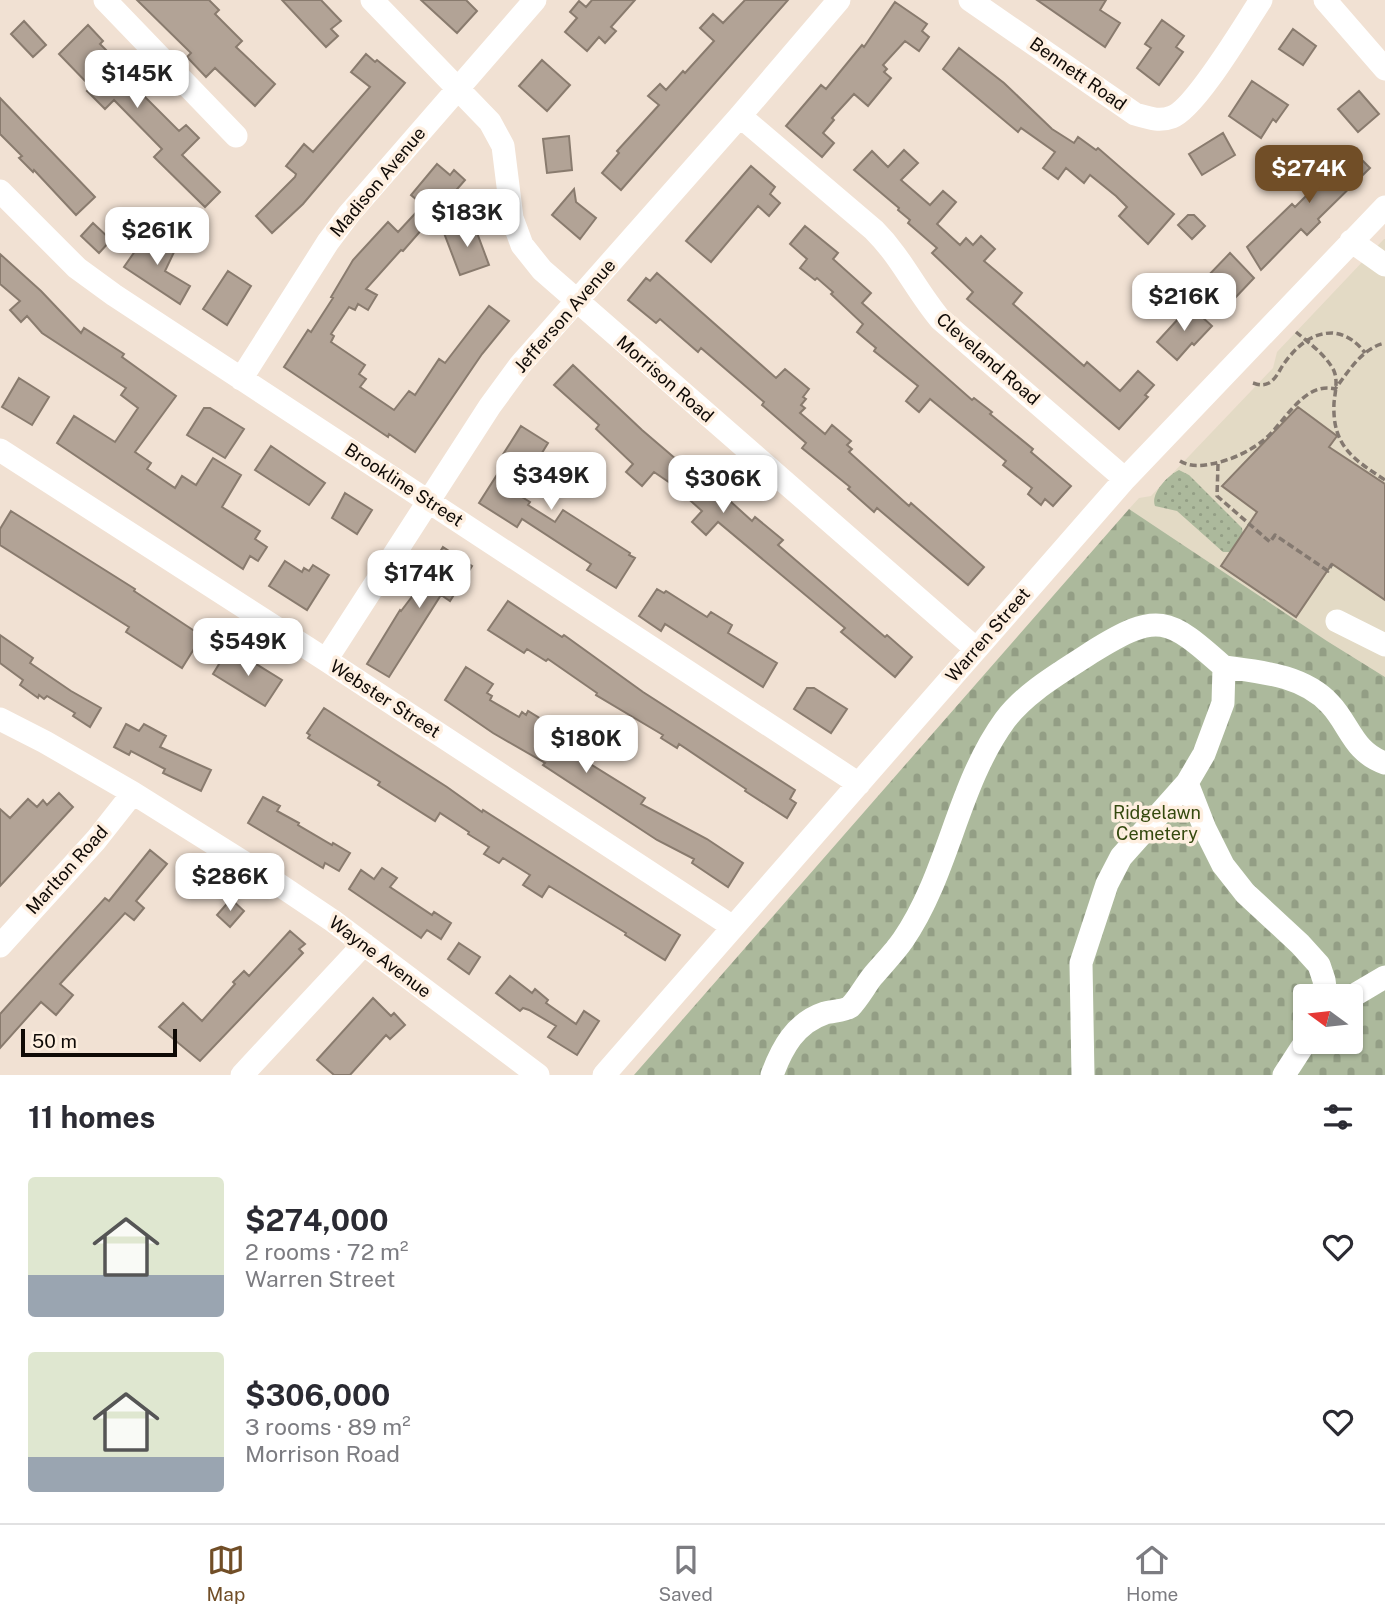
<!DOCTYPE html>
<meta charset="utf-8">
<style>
:root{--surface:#fff;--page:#f7f7f7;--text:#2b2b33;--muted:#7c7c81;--line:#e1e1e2;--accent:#714e27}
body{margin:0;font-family:"Public Sans",sans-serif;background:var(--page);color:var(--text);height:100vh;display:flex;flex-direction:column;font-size:26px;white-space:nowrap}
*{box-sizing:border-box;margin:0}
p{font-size:23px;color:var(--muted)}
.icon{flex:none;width:38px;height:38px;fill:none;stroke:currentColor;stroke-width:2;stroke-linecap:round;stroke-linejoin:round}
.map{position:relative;height:1075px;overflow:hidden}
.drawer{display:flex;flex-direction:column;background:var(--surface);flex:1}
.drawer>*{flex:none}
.needle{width:46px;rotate:285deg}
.controls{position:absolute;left:1293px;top:984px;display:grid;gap:14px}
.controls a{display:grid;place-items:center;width:70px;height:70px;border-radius:7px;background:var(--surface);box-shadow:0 2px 5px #0004;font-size:35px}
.scale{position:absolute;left:21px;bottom:18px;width:156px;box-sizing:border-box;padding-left:7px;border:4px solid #0f0a06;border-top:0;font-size:19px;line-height:24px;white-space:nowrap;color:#0f0a06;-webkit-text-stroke:5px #feefe0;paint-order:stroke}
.price{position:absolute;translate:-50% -60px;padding:0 16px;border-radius:14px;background:#fff;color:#222;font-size:23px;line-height:46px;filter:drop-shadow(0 2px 4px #0008)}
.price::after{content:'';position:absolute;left:50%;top:42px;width:21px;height:16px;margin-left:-10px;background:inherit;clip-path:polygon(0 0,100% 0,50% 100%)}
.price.active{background:var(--accent);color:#fff}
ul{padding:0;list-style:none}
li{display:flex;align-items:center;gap:21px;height:175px;padding:0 28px}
li span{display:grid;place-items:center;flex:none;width:196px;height:140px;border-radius:7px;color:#555}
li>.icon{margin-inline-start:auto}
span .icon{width:84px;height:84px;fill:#fffc;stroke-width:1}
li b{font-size:30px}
h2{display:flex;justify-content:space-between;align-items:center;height:84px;padding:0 28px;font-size:30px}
.tabs{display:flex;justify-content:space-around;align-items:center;height:98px;border-top:2px solid var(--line);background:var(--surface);font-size:19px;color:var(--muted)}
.tabs a{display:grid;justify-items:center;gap:4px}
.tabs .active{color:var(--accent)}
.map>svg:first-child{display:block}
</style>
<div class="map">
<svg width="1385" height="1075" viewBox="0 0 1385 1075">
<defs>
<pattern id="cemetery-stones" width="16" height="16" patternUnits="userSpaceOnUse" patternTransform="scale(1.75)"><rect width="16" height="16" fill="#acb99c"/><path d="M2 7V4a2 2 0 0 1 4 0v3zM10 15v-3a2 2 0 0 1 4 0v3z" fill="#939e85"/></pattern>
<pattern id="park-dots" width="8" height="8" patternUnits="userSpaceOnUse" patternTransform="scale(1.75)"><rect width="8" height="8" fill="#acb99c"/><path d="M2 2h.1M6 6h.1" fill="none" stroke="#939e85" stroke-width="1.8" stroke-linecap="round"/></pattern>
</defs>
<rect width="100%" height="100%" fill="#f1e1d3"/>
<path fill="#e3dac5" d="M1384 239H1385V677L1327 641 1129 509 1139 498 1151 496 1273 368 1277 352Z"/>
<path fill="url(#cemetery-stones)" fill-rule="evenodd" d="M1129 509 1327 641 1385 677V1075H634ZM1306 996H1351V1041H1306Z"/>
<path fill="url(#park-dots)" d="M1179 470 1189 475 1242 528 1243 535 1231 552H1223L1177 511 1155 506C1150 494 1168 475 1179 470Z"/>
<path fill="#b2a396" stroke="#897b6e" stroke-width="2" d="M137 0H209L219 10 215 14 242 41 236 47 275 84 255 106 215 68 206 77 187 57 191 53Z
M282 0H321L341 21 331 29 338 36 326 47Z
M421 0H466L477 11 457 33Z
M592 0H635L611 27 616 31 605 43 599 37 587 51 565 32 577 18 570 12 579 1 586 7Z
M745 0H788L621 190 602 173 619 153 617 151 659 105 648 96 660 84 666 90 683 71 685 73 714 41 700 28 713 14 723 23Z
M1037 0H1106L1100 10 1120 23 1105 47Z
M895 2 927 24 922 31 929 37 919 51 905 41 883 65 887 69 884 72 891 78 868 106 854 94 832 118 834 120 823 133 834 143 822 157 786 126 821 85 826 89 862 45 864 47Z
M1162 20 1184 36 1176 47 1183 52 1159 85 1137 68 1151 48 1145 44Z
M24 21 46 45 33 57 11 34Z
M88 25 103 41 100 44 135 79 131 83 179 131 186 125 199 138 182 155 220 192 205 207 154 157 162 149 114 100 105 109 87 91 91 87 59 54Z
M1293 29 1316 46 1303 65 1279 49Z
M959 48 1004 83 1052 129 1074 143 1078 137 1096 150 1098 148 1174 214 1148 244 1119 216 1127 207 1116 196 1090 175 1084 183 1066 168 1058 179 1043 168 1055 152 1021 128 1018 132 943 69Z
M366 54 375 62 377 60 405 83 303 204 272 233 256 216 295 177 296 174 286 166 304 144 313 152 370 87 351 72Z
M542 60 570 85 547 111 519 86Z
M1252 81 1288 105 1276 122 1273 119 1261 138 1229 116Z
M1359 91 1379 114 1358 132 1338 109Z
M0 98 95 197 76 215 34 170 33 172 19 158 22 156 0 134Z
M1223 133 1235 155 1202 175 1189 154Z
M569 136 572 170 547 173 543 139Z
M1351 149 1370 168 1318 219 1320 222 1307 235 1301 229 1261 270 1247 247 1292 204 1295 207 1322 180 1305 169 1323 152 1335 165Z
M904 150 918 163 901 180 930 205 943 191 956 202 937 224 960 245 966 238 973 245 981 236 995 249 984 261 1022 293 1013 304 1084 366 1087 362 1120 391 1138 371 1154 385 1145 395 1148 397 1119 429 967 299 973 292 932 253 937 248 908 223 910 220 898 210 899 208 854 170 872 151 888 167Z
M437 164 450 175 454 170 465 180 403 251 401 250 366 289 377 295 368 310 358 304 355 310 349 307 331 334 334 336 331 342 365 365 359 374 366 379 360 387 394 410 409 391 415 395 439 359 445 363 489 306 509 321 482 354 415 452 389 434 388 437 284 367 308 330 311 332 333 298 331 297 353 260 388 222 398 232 423 205 411 195Z
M751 166 775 187 770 194 780 203 769 216 758 206 711 262 686 241Z
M574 189 576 202 596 218 580 239 552 215Z
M1188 215H1194L1205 226 1192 239 1178 225Z
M473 222 489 265 460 275 444 233Z
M93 223 111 240 99 253 81 236Z
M805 226 838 253 833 259 871 293 862 303 972 400 974 398 992 412 990 414 1033 449 1031 452 1071 486 1053 506 1045 499 1041 505 1028 494 1032 488 1003 465 1006 461 930 399 919 412 906 401 918 386 874 351 876 348 857 332 863 324 831 294 833 292 817 278 815 280 800 268 807 259 790 244Z
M149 231 175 250 165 271 190 286 180 304 124 267Z
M1230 253 1254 278 1235 298 1232 295 1229 299 1206 278Z
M0 254 41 291 81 333 84 328 124 354 122 357 176 396 135 452 151 463 147 469 175 488 182 476 196 485 213 458 241 475 222 507 260 531 255 539 267 547 258 561 250 556 243 569 57 443 74 416 115 442 138 408 121 395 126 388 42 333 27 316 21 322 10 310 20 301 0 284Z
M228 271 251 286 227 325 203 309Z
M657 273 776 378 785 369 809 389 803 397 806 399 801 405 805 408 800 413 825 434 832 425 851 441 847 445 852 449 849 452 909 506 911 503 984 567 968 585 877 508 874 512 848 489 850 487 802 448 806 443 762 405 764 402 701 348 698 352 660 319 656 323 628 300 646 278 650 281Z
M1190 306 1212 326 1194 345 1192 343 1177 360 1157 342Z
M573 365 642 430 705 484 708 481 752 521 755 517 783 540 778 545 885 637 887 635 912 657 895 677 841 632 845 628 718 522 706 535 692 522 702 511 673 485 654 472 642 486 626 472 633 464 596 429 599 425 554 385Z
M19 378 49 397 32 425 2 407Z
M1298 407 1337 436 1329 447 1385 484V600L1332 564 1296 617 1221 566 1257 512 1222 486Z
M204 408H210L244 429 225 458 187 435Z
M521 426 548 443 517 494 530 502 528 505 555 522 563 510 630 553 629 555 635 558 616 588 587 570 591 564 522 519 517 527 479 503 507 459 502 456Z
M271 446 325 483 309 505 255 470Z
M345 493 372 510 357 534 332 518Z
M11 511 135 589 134 591 202 636 182 668 126 632 129 627 0 545V529Z
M443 547 472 566 450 601 441 595 389 677 367 664 400 610 401 611 414 594Z
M285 561 302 572 304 568 309 571 313 565 329 575 307 610 269 586Z
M657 589 664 593 666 591 707 617 711 612 732 625 728 633 777 663 763 687 665 624 661 631 639 616Z
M508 601 562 637 564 635 643 692 795 790 790 799 796 803 787 818 745 791 746 789 679 744 677 748 661 738 663 735 596 695 597 693 548 659 546 661 527 649 524 653 488 630Z
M0 635 33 658 30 663 71 691 101 708 90 727 73 716 75 713 47 696 44 699 39 695 38 698 20 685 23 680 0 663Z
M227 651 245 663 248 659 282 680 265 706 213 674Z
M466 667 493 684 487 693 492 696 490 700 519 717 522 712 526 715 528 711 556 728 550 739 645 798 641 804 707 839 743 863 728 887 692 863 694 859 657 840 543 765 545 763 493 733 445 700Z
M807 688H814L847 709 831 733 794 709Z
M324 708 447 787 482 812 483 810 680 935 665 960 625 935 626 933 549 886 542 897 523 885 530 875 503 858 499 863 484 854 489 847 468 834 469 832 440 813 435 821 378 785 380 782 308 738 310 735 307 733Z
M126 724 139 731 144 724 166 736 160 747 211 770 201 791 163 773 165 769 131 751 129 755 114 747Z
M59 793 73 807 0 886V809L10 818 28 799 37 807 43 800 47 805Z
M263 797 280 806 277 811 299 823 298 825 332 845 333 843 350 853 339 871 325 863 323 868 248 823Z
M150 850 167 864 136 901 144 908 134 920 125 913 60 984 73 995 56 1015 41 1002 0 1048V1014L105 898 109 901Z
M382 868 397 878 390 887 432 915 434 912 451 923 441 939 427 930 421 938 349 889 361 870 374 879Z
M231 899 244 911 230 927 217 915Z
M290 931 305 944 299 949 303 953 200 1061 159 1027 183 1003 202 1021 235 984 233 982 244 971 249 976Z
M459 943 480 957 469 974 448 959Z
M510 976 532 993 535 989 548 1000 546 1003 576 1024 584 1011 599 1021 577 1055 548 1037 556 1026 529 1010 523 1008 520 1011 496 993Z
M373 998 391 1016 394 1013 405 1025 390 1039 386 1035 350 1075H334L317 1060Z"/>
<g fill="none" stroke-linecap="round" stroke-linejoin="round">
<path stroke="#847970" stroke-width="3.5" stroke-dasharray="7 3.5" stroke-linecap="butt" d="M1296 332C1308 342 1327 356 1334 371 1338 381 1335 393 1334 403 1332 446 1353 459 1385 480
M1253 383C1259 385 1263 386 1269 383 1276 379 1279 371 1283 365 1295 348 1310 333 1332 333 1346 334 1357 342 1365 353
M1180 461C1190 467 1200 466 1211 464 1229 461 1251 451 1265 439 1285 422 1304 381 1335 389 1349 371 1362 348 1385 343
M1218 464 1217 496 1270 542 1275 535 1328 571 1332 564"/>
<path stroke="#fff" stroke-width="23" d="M105 0 236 136
M372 0 490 122 503 146 512 218 522 245 542 270 976 649
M970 0 1135 114C1149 118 1159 122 1172 117 1196 108 1245 24 1261 0
M1325 0 1385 69
M740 116 874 230C902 258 915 289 940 319L1125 479
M0 191 77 268 114 295 859 784
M1351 241 1385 265
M241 379 328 242 349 214 535 0
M0 450 326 660 733 927
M1337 621 1385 645
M326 660 490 406 520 365 740 116 839 0
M1224 667C1261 672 1303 675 1330 704 1350 725 1353 752 1385 763
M0 719 45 742 133 793 275 882 333 921 538 1075
M1187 783 1205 829 1223 865 1245 893 1300 944 1319 965 1324 980 1326 996
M0 946 96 840 133 793
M1351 997 1385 977
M242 1075 364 944
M604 1075 1125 479 1385 207
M772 1075C782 1048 795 1023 825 1013 832 1011 844 1011 850 1007 858 999 865 986 872 977 882 965 894 953 903 940 949 873 957 786 1005 720 1027 691 1062 672 1092 652 1158 611 1168 617 1224 667
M1083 1075 1081 963 1107 884 1121 857 1187 783 1204 754 1223 703 1224 667
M1284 1075 1306 1041"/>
</g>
<g text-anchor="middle" stroke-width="7" stroke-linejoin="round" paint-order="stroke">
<g font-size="18" fill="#0f0a06" stroke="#feefe0">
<text transform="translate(1078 74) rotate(35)" y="6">Bennett Road</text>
<text transform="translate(378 182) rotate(-50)" y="6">Madison Avenue</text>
<text transform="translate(565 316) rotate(-49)" y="6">Jefferson Avenue</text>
<text transform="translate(988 359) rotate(41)" y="6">Cleveland Road</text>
<text transform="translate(665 379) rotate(41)" y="6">Morrison Road</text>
<text transform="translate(404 485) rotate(33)" y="6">Brookline Street</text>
<text transform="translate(988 635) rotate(-49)" y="6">Warren Street</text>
<text transform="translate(385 699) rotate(33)" y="6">Webster Street</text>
<text transform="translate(67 870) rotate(-48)" y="6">Marlton Road</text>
<text transform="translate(380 957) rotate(37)" y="6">Wayne Avenue</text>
</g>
<g font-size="18" fill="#34490e" stroke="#feefe0">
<text x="1157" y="819">Ridgelawn<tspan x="1157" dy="21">Cemetery</tspan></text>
</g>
</g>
</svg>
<div class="controls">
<a><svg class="needle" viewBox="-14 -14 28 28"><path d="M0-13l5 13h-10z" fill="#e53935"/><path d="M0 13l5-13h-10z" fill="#7c7c81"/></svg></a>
</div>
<div class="scale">50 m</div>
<b class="price" style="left:137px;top:110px">$145K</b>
<b class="price active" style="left:1309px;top:205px">$274K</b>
<b class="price" style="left:467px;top:249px">$183K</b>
<b class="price" style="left:157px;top:267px">$261K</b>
<b class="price" style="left:1184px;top:333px">$216K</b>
<b class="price" style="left:551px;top:512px">$349K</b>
<b class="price" style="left:723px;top:515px">$306K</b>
<b class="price" style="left:419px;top:610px">$174K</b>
<b class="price" style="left:248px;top:678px">$549K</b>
<b class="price" style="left:586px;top:775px">$180K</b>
<b class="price" style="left:230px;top:913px">$286K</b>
</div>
<section class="drawer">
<h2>11 homes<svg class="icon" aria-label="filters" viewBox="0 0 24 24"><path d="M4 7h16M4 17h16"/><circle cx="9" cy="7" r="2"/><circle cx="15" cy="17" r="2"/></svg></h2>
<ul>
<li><span style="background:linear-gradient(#dfe7d0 70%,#9aa5b1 0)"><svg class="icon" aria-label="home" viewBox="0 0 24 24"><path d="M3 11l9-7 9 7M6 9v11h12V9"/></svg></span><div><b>$274,000</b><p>2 rooms · 72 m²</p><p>Warren Street</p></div><svg class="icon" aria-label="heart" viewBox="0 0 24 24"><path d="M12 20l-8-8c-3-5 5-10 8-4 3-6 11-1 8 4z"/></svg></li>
<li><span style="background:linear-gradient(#dfe7d0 75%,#9aa5b1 0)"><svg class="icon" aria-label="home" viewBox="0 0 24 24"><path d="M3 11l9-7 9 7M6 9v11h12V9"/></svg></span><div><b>$306,000</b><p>3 rooms · 89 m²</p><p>Morrison Road</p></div><svg class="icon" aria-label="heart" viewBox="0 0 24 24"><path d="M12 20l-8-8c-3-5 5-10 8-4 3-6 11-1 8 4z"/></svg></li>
</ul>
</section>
<nav class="tabs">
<a class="active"><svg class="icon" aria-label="map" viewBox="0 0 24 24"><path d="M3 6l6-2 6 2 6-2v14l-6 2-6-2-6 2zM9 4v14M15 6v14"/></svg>Map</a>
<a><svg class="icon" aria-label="saved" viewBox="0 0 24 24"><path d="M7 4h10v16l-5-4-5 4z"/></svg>Saved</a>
<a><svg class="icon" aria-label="home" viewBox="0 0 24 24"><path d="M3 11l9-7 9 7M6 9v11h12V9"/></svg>Home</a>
</nav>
